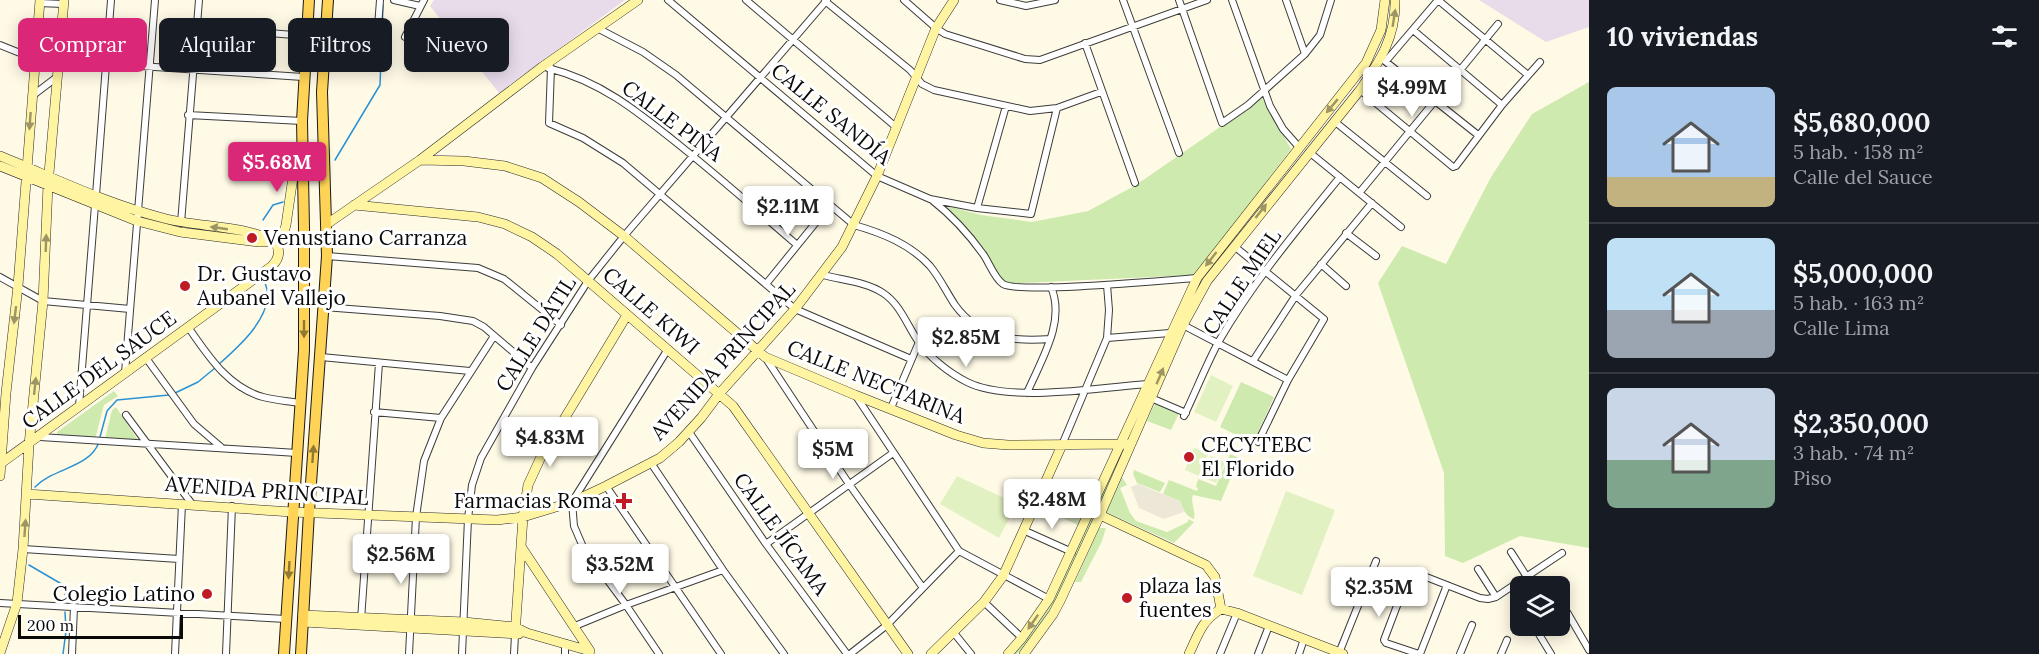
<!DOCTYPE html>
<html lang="es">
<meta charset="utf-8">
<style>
:root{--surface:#171b24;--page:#20242c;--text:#f1f3f6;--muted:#9ea1a6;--line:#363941;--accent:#db2777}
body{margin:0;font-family:Lora,serif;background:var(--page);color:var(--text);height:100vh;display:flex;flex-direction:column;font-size:22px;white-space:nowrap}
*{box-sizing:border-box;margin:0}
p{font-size:20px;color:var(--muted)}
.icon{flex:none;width:33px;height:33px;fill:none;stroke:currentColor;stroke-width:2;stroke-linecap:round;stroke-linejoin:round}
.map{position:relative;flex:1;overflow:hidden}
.details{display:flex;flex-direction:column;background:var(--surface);width:450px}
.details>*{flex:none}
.hud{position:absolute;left:18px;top:18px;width:570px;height:54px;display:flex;gap:12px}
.tools{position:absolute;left:1510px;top:576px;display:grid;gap:12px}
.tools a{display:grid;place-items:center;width:60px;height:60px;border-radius:9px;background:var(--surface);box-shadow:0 3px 15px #0003;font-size:30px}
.scale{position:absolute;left:18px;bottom:15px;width:165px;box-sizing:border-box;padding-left:6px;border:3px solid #090909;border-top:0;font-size:16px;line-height:21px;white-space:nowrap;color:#090909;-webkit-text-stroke:4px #fff;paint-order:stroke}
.price{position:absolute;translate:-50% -51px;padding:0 14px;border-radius:6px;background:#fff;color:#222;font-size:20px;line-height:39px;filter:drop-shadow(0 2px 3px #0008)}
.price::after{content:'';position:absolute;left:50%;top:36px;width:18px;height:14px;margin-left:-9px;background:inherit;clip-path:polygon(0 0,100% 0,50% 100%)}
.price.current{background:var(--accent);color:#fff}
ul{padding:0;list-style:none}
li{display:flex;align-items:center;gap:18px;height:150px;padding:0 18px}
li+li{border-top:2px solid var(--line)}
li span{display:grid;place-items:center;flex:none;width:168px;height:120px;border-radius:9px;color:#555}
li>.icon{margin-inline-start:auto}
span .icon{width:72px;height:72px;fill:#fffc;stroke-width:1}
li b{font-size:26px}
h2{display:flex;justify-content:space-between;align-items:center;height:72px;padding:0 18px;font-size:26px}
.tag{padding:0 21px;border-radius:9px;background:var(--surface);box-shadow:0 3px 15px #0003;font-size:21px;line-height:54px}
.tag.current{background:var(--accent);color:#fff}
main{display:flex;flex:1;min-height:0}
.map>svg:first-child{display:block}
</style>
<main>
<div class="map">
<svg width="1589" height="654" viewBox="0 0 1589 654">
<rect width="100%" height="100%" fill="#fffae6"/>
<path fill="#e8dcea" d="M434 0H625L499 93 430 6Z
M1479 0H1589V27L1546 42Z"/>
<path fill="#ceeaae" d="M1589 82V548L1520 536 1463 563 1445 556 1444 473 1378 283 1402 246 1446 264 1491 177 1532 114Z
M1262 98 1291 149 1196 275 1001 284 947 206 981 215 1032 222 1088 211 1136 185Z
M1241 382 1274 397 1253 443 1220 427Z
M114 391 118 396 104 405 95 439 59 436 57 435V432Z
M1155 403 1179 413 1171 430 1147 421Z
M116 407 138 440 105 439 112 410Z
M1117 453 1124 456 1057 598 1032 638 1017 654H1012L1032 630Z
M1230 454 1239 458 1221 501 1193 495C1190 503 1196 510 1194 519 1185 516 1183 509 1180 501L1163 494 1169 480 1197 491 1198 488 1196 487 1198 479 1216 486Z
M1134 470 1165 483 1160 492 1137 483 1133 474Z
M1122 477 1127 485 1120 488 1130 513 1136 521 1167 532 1188 522V519L1194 522 1174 543 1106 512Z
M1099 528H1106L1102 541 1081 582H1075Z"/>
<path fill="#d3e0b8" d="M1069 497 1089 506 1080 526 1060 517Z"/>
<path fill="#e1f1c1" d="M1211 375 1233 386 1216 422 1194 412Z
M1194 448 1208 454 1199 476 1185 470Z
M1211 456 1225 462 1216 483 1202 477Z
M957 476 1017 504 999 538 940 504Z
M1286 491 1335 510 1302 595 1253 576Z"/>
<path fill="#ede7d7" d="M1138 484 1180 501 1184 512 1164 519 1139 508 1131 487Z"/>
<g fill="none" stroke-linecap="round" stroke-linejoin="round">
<path stroke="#2a92d4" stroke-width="1.5" d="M335 160 380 85 383 5
M263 220 273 205 283 202
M218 365C238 347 265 324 268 296 268 290 265 283 263 277
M173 394 198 382 215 368
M100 437 107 411 117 400 169 395
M35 487C53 468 90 468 99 442
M29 565 65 586V600
M63 654 66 631 65 612"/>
<g stroke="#3c3c3c" stroke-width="8">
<path id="street" d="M394 0 420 6
M668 0 877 176 930 199 977 208 1031 214 1057 108
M746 0 896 127
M904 0 936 28 945 34 1025 59 1040 60 1207 0
M1000 0 1026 6 1055 0
M1123 0 1179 153
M1179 0 1222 123 1248 105 1305 54 1320 35 1331 0
M1232 0 1270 106 1283 129 1298 146
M1286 0 1305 54
M1438 0 1528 75
M825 1 910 70 922 84 934 90 1030 111 1057 108 1101 92
M39 3 63 4
M197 27 306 36
M599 29 643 52 676 75 854 225C882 233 910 244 930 266 940 278 947 293 955 305 979 338 1012 342 1050 339
M1413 30 1502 105
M37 32 61 35
M405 37 424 0
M1085 43 1135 183
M0 45 35 59 303 77
M376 54 380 0
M1381 58 1478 135
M1386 61 1438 0
M548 68C600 81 637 111 678 144 718 176 758 211 797 245
M551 68 549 123 583 138 623 163 795 309 911 359
M1360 90 1453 167 1456 166 1502 105 1540 62
M32 96 57 77
M188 115 302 121
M1334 121 1427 196
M1309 152 1401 227
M1360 192 1498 24
M96 195 111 0
M932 200C951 215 968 233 983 254 989 262 994 278 1003 284 1018 294 1169 280 1197 278
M977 208 1006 106
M181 223 199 0
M1346 233 1376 256
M1234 246 1324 319 1288 380 1258 442
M327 256 478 268 504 279 561 325
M1321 264 1346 286
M823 275C842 280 867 282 883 293 900 304 907 325 918 341 929 357 949 373 967 382 1009 403 1099 388 1147 384
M0 277 43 301 130 309
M766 284 830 205
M324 307 440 316 473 321 484 327 532 368
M1183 325 1288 380
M188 327C208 355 227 387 263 397 274 400 288 401 300 403
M1107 338 1170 333
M321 357 470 371
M765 357 849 484 923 588
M146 358 194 424 221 447
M1253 361 1296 295 1372 203
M125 373 155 0
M1027 393C1041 360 1066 322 1051 287
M856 396 959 551 1049 599
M1151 398 1186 413
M79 406 95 205
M891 408 919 342
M374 412 441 418
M126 415 192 504
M1184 416C1196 391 1206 365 1219 341 1253 282 1297 230 1340 177
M689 432 766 544 847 654
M40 437 297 453
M1062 445 1107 338 1109 310 1107 285
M651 463 723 570 784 654
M1045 483 1092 504
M606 486 721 654
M1023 530 1072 552
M766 544 893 453
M23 549 179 559
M1511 552 1527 577
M1478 569 1496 597
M1402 591 1408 577 1416 573 1480 598 1488 599 1496 597 1562 553
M1560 600 1589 650
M984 602 1022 638
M0 603 286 619
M1398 603 1384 640 1386 643 1419 654
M361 620 379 363
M575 626 626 605 723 570
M1534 626 1551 654
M954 633 971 654
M1339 653 1376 561
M72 654 74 607
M175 654 182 504
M226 654 232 506
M409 654 416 517 424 461 441 418 494 336
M462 654 468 519 472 485 481 458 532 368 588 281 624 236 827 0
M514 654 515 635
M565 654V643
M659 654 626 605 583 547 574 526 572 502 668 349
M850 654 887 625 959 551
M1220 654 1237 613
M1258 654 1269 626
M1299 654 1304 639
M1420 654 1447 585
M1460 654 1472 625
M1501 654 1507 640"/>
</g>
<g stroke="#2b2b2b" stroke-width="10">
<path id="secondary" d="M0 156C54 178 107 204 163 218 200 228 242 224 275 242
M420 160 464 161 505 166 542 178 579 202 624 236 765 357 855 395 956 435 983 443 1008 445 1131 444
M0 166 137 221 180 232 259 242H273
M354 205 478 217 505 224 532 237 557 254 733 406 908 654
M327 224 420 160 542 67 638 0
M275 242 284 232 286 225 293 177 303 162
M0 464 272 266C279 259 281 251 275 242
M0 476 6 393 18 286 40 0
M27 494 292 512 497 520 523 517 572 502 606 486 660 458 679 442 701 418 719 394 795 309 842 247 877 176 936 28 954 0
M1100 515 1206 565 1215 577 1221 609
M522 548 590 651
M1221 609 1237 613 1343 654
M303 615 464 622 515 627 527 633 590 651
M303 622 519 634
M515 635 523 517 528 485 540 459 627 315
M0 653 17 603 23 549 29 445 43 301 48 185 64 0
M931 654 984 602 1003 576 1062 445
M1008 654 1022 638 1049 599 1197 278 1366 63 1381 30 1385 0
M1024 654 1053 614 1060 601 1100 515 1183 325 1207 281 1360 90C1380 61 1396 37 1395 0
M1189 654C1198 635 1202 620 1221 609"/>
</g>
<g stroke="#1a1a1a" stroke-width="12">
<path id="primary" d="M284 654 304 350V228L302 121 309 0
M301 654 309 512 327 256 322 92 328 0"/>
</g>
<use href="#street" stroke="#fff" stroke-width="6"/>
<use href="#secondary" stroke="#fff4a1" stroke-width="9"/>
<use href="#primary" stroke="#ffd456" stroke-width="10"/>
</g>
<defs><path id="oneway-solid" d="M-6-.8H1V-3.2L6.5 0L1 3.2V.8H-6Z" transform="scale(1.5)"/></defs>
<g fill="#9d9664">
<use href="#oneway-solid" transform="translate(1394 18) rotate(-81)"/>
<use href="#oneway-solid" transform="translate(1332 106) rotate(130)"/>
<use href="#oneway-solid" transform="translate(30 121) rotate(94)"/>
<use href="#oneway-solid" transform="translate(1261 211) rotate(-52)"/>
<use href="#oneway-solid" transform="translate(219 228) rotate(-172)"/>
<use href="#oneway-solid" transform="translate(46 243) rotate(-88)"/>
<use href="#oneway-solid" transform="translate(1211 259) rotate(128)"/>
<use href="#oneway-solid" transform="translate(15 315) rotate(97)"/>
<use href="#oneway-solid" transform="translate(1160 376) rotate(-67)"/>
<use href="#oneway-solid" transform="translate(35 386) rotate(-84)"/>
<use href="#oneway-solid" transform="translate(25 528) rotate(-86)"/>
<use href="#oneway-solid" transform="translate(1033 622) rotate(125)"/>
</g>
<g fill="#907933">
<use href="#oneway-solid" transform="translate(304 329) rotate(90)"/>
<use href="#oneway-solid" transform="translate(313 454) rotate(-86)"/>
<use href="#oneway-solid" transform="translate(289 570) rotate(93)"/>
</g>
<g fill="#bf1b25" stroke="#fff" stroke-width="2">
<circle cx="252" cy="238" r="6"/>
<circle cx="185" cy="286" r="6"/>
<circle cx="1189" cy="457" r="6"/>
<path d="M621 492h6v6h6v6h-6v6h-6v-6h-6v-6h6z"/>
<circle cx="207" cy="594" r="6"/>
<circle cx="1127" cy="598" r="6"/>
</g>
<g text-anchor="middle" stroke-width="6" stroke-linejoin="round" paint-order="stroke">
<g font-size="21" fill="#090909" stroke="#fff">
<text transform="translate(831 114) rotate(39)" y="7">CALLE SANDÍA</text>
<text transform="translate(672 121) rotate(37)" y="7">CALLE PIÑA</text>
<text transform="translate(1242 282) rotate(-56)" y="7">CALLE MIEL</text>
<text transform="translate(651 311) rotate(41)" y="7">CALLE KIWI</text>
<text transform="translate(536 334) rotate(-58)" y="7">CALLE DÁTIL</text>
<text transform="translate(723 361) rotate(-48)" y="7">AVENIDA PRINCIPAL</text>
<text transform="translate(99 370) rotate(-36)" y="7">CALLE DEL SAUCE</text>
<text transform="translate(876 382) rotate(22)" y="7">CALLE NECTARINA</text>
<text transform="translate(267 491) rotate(4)" y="7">AVENIDA PRINCIPAL</text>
<text transform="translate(781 534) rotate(54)" y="7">CALLE JÍCAMA</text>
</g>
<g font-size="21" fill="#090909" stroke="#fff" text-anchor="start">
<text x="264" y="245">Venustiano Carranza</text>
<text x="197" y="281">Dr. Gustavo<tspan x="197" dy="24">Aubanel Vallejo</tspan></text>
<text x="1201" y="452">CECYTEBC<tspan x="1201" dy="24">El Florido</tspan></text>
<text x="612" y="508" text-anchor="end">Farmacias Roma</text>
<text x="1139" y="593">plaza las<tspan x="1139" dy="24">fuentes</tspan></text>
<text x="195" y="601" text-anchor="end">Colegio Latino</text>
</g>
</g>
</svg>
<div class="tools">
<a><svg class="icon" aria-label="layers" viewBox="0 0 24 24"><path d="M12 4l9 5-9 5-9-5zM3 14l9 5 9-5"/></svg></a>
</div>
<div class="scale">200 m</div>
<b class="price" style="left:1412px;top:118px">$4.99M</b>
<b class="price current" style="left:277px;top:193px">$5.68M</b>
<b class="price" style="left:788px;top:237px">$2.11M</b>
<b class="price" style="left:966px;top:368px">$2.85M</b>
<b class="price" style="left:550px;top:468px">$4.83M</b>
<b class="price" style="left:833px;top:480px">$5M</b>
<b class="price" style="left:1052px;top:530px">$2.48M</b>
<b class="price" style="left:401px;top:585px">$2.56M</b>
<b class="price" style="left:620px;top:595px">$3.52M</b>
<b class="price" style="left:1379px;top:618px">$2.35M</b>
<div class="hud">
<a class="tag current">Comprar</a>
<a class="tag">Alquilar</a>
<a class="tag">Filtros</a>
<a class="tag">Nuevo</a>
</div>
</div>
<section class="details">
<h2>10 viviendas<svg class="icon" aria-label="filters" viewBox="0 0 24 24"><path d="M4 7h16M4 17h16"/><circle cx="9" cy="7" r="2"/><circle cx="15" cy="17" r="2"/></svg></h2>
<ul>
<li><span style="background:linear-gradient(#a9c7e8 75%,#c2b280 0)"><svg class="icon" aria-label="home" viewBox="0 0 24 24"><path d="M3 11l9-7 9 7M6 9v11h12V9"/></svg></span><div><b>$5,680,000</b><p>5 hab. · 158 m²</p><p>Calle del Sauce</p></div></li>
<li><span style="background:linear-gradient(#bfe0f5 60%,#9aa5b1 0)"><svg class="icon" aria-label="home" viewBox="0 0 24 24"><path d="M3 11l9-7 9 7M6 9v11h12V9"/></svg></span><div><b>$5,000,000</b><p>5 hab. · 163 m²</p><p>Calle Lima</p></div></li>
<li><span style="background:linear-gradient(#c9d6e8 60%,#7fa58c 0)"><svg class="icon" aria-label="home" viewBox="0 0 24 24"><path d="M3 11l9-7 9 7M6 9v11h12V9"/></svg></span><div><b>$2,350,000</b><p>3 hab. · 74 m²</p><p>Piso</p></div></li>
</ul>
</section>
</main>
